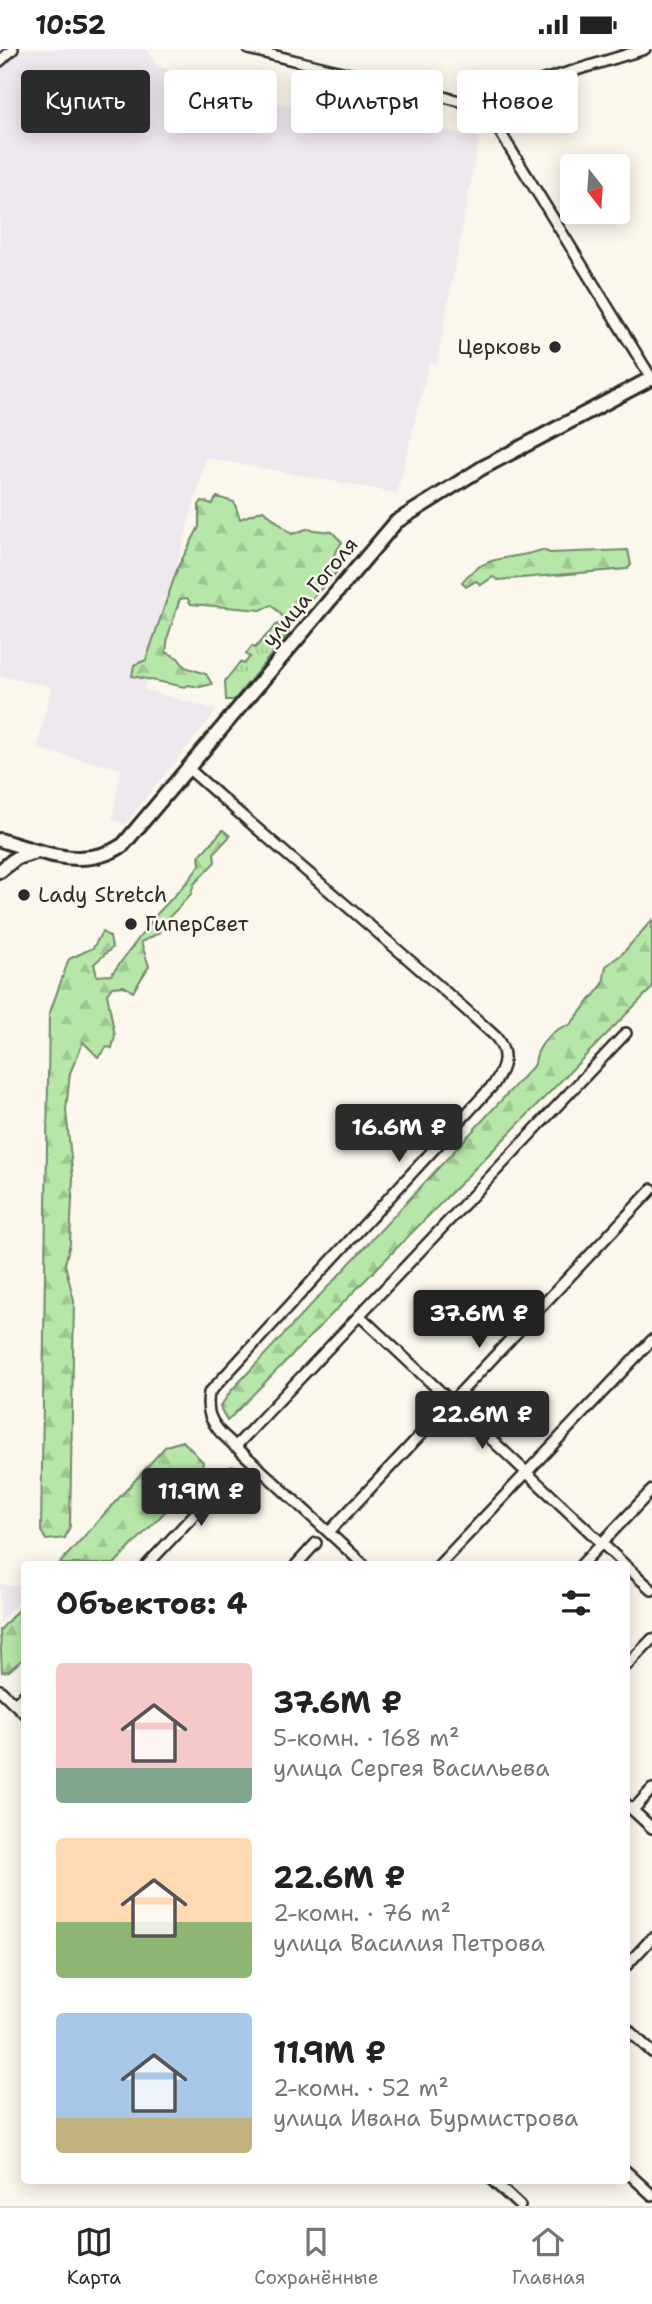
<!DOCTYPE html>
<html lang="ru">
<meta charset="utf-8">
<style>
:root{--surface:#fff;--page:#f2f2f2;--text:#222;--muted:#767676;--line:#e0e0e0;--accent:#2b2b2b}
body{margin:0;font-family:"Shantell Sans",sans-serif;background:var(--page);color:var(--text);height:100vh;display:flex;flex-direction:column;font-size:26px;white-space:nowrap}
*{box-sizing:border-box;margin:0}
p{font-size:23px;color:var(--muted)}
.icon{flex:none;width:38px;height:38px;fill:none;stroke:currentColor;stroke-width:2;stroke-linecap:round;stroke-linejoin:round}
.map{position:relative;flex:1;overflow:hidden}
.side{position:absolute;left:21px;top:1512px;width:609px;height:623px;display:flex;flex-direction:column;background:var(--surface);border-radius:7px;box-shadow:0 4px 18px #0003}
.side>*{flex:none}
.hud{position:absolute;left:21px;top:21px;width:611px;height:63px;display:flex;gap:14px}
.needle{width:46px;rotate:163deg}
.fabs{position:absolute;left:560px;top:105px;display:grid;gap:14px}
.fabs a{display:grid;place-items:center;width:70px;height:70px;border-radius:7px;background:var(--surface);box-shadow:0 4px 18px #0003;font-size:35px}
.price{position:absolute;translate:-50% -60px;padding:0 16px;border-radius:7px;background:var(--accent);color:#fff;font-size:23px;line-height:46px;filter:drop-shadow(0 2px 4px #0008)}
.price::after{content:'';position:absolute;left:50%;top:42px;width:21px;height:16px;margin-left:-10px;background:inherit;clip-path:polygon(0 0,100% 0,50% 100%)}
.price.on{background:#222;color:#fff}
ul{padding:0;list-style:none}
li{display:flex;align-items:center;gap:21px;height:175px;padding:0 35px}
li span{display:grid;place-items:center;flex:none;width:196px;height:140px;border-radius:7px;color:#555}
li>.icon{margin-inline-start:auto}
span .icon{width:84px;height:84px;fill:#fffc;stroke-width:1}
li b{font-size:30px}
h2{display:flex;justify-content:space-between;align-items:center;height:84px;padding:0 35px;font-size:30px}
.pill{padding:0 24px;border-radius:7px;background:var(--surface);box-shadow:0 4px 18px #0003;font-size:24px;line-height:63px}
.pill.on{background:var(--accent);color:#fff}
.status{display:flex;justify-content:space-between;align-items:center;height:49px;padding:0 35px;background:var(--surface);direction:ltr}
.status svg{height:19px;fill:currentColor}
.tab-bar{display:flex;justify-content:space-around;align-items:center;height:98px;border-top:2px solid var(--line);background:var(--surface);font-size:19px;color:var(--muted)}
.tab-bar a{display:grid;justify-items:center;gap:4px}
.tab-bar .on{color:var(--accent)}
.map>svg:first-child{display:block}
</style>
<div class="status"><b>10:52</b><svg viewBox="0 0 49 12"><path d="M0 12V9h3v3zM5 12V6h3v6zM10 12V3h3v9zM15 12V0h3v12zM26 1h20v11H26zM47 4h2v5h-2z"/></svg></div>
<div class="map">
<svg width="652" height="2157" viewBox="0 0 652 2157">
<defs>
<pattern id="grass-tufts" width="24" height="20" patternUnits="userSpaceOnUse" patternTransform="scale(1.75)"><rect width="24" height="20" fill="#b6e7a8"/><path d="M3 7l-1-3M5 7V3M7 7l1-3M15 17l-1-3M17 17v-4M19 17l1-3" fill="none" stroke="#9dc691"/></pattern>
<pattern id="forest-firs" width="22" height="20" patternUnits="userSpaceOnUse" patternTransform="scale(1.75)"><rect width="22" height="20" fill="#b6e7a8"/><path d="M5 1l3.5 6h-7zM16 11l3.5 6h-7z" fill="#9dc691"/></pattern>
</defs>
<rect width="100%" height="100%" fill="#fbf7ec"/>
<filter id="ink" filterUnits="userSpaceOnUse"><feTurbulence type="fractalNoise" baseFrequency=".0143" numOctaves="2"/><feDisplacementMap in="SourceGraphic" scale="14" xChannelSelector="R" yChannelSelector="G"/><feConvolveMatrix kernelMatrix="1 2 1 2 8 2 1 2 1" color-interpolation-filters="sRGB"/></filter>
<g filter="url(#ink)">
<path fill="#efe8ef" d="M0 0H145L158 17 275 54 369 67 479 88 437 315 429 314 397 444 206 409 144 640 217 661 125 775 112 771 121 720 37 700 51 638 0 627Z
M0 1535 24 1538V1544L0 1574Z"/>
<path fill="url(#grass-tufts)" stroke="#70896a" stroke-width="2" d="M277 575 289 584 234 651H226L225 632 240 613 244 615 250 608 246 605 252 597 255 599Z"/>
<path fill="url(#forest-firs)" stroke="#70896a" stroke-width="2" d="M217 448 234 453 240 470 263 461 292 485 306 480 332 483 342 493 334 506 336 524 289 574 272 556 261 561 191 555 187 549 180 550 168 587 166 603 178 609 185 618 206 625 212 635 200 638 188 636 185 638 132 627 134 616 146 611 178 518 199 478V456L202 452 212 455Z
M542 501 550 504 628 501 631 516 627 520 498 531 493 528 481 536 476 532 466 538 462 533C485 504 509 512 542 501Z
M223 781 230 787 214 804 215 813 194 835 191 845 162 876 159 884 141 893 149 917 133 943 124 937 112 938 107 945 115 987 112 999 107 998 98 1008 83 993 70 1024 66 1061 73 1129 70 1194 65 1215 74 1252 70 1477 65 1489 46 1491 41 1482 49 966 69 910 93 899 102 883 110 888 112 899 94 915 97 927 111 926 158 864 188 832 200 816 199 807Z
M652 871V939L227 1372 220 1358 231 1342 535 1015C536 997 553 979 570 976L603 935 606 917 623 904Z
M183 1392 203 1413 199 1428 114 1515H59L166 1397Z
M24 1554V1609L9 1622 2 1623 0 1581Z"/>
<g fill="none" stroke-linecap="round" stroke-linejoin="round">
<g stroke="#2b2b2b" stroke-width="14">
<path id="street" d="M248 0 460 52 485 64 500 83 652 330
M0 12 13 0
M485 64 524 37 645 0
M189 720C290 810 395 896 496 988 509 1005 505 1018 494 1035L209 1344C206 1362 210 1371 221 1384L364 1516
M360 1267 625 1516
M235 1398 626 984
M329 1483 652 1140
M147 1516 234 1423
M296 1516 316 1494
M439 1516 652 1291
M581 1516 652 1441
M626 1517 652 1541
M626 1617 652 1590
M0 1641 24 1664
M15 1655 24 1646
M626 1755 652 1779
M633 1761 652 1740
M626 1917 652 1889
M626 1979 652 2003
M626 2122 652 2146
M493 2132 520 2157"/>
</g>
<g stroke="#2b2b2b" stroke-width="18">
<path id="secondary" d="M0 791C40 803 84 822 123 796L396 473 482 419 652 329
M0 822 16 809 36 803"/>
</g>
<use href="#street" stroke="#fbf7ec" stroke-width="9"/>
<use href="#secondary" stroke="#fbf7ec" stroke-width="12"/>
</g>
</g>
<g fill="#2b2b2b" stroke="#fbf7ec" stroke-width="2.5">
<circle cx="555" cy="298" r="7"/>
<circle cx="24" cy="846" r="7"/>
<circle cx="131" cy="875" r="7"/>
</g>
<g text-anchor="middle" stroke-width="5" stroke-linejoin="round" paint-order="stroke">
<g font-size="21" fill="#2b2b2b" stroke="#fbf7ec" text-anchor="start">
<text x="541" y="305" text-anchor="end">Церковь</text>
<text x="38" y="853">Lady Stretch</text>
<text x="145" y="882">ГиперСвет</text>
</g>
<g font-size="21" fill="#2b2b2b" stroke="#fbf7ec">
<text transform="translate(310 543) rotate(-50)" y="7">улица Гоголя</text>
</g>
</g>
</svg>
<div class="fabs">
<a><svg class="needle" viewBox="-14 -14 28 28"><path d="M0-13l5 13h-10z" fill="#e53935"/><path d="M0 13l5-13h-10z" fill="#767676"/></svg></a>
</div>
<b class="price" style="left:399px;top:1115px">16.6M ₽</b>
<b class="price on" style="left:479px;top:1301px">37.6M ₽</b>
<b class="price" style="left:482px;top:1402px">22.6M ₽</b>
<b class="price" style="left:201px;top:1479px">11.9M ₽</b>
<div class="hud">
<a class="pill on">Купить</a>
<a class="pill">Снять</a>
<a class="pill">Фильтры</a>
<a class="pill">Новое</a>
</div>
<section class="side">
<h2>Объектов: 4<svg class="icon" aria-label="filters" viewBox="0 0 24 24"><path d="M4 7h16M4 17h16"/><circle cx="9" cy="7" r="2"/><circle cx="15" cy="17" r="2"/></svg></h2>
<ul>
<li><span style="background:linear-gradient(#f6c9c9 75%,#7fa58c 0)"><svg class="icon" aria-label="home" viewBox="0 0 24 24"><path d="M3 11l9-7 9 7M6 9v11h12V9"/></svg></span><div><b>37.6M ₽</b><p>5-комн. · 168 m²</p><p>улица Сергея Васильева</p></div></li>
<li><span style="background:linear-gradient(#ffd9b3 60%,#8fb573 0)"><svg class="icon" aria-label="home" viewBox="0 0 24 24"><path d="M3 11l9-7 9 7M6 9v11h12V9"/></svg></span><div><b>22.6M ₽</b><p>2-комн. · 76 m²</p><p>улица Василия Петрова</p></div></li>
<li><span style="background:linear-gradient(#a9c7e8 75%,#c2b280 0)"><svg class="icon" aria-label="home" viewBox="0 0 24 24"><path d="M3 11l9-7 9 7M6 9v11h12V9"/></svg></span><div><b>11.9M ₽</b><p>2-комн. · 52 m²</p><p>улица Ивана Бурмистрова</p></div></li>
</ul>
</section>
</div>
<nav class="tab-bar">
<a class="on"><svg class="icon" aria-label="map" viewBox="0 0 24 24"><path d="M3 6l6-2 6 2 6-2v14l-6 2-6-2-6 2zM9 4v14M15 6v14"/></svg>Карта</a>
<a><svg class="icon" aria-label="saved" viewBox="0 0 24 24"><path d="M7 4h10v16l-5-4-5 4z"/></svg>Сохранённые</a>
<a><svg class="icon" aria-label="home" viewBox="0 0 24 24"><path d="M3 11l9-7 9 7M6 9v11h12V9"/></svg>Главная</a>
</nav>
